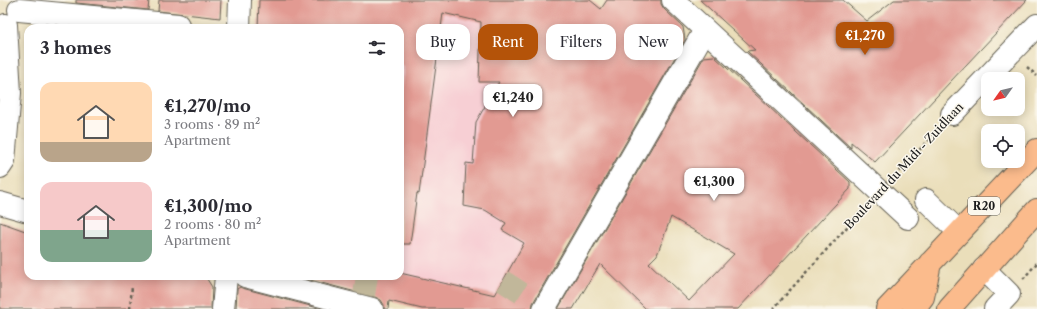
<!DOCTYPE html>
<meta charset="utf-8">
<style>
:root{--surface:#fff;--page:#f2f2f3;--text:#2b2b33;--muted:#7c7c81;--accent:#b45309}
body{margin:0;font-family:"Libre Caslon Text",serif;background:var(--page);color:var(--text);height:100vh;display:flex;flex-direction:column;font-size:15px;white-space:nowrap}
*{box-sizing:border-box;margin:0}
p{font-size:13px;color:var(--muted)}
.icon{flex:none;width:22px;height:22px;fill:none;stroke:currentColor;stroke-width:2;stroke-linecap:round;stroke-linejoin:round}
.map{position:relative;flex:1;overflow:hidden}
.side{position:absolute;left:24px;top:24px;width:380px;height:256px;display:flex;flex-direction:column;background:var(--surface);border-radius:12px;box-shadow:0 2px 10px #0003}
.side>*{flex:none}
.banner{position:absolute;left:416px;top:24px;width:380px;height:36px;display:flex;gap:8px}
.needle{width:26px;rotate:236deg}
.buttons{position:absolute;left:981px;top:72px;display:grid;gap:8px}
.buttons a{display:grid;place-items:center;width:44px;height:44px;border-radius:8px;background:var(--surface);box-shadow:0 2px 10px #0003;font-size:20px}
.price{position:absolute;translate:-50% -34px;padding:0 9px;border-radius:8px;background:#fff;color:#222;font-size:13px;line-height:26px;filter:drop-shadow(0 1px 2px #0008)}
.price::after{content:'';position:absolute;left:50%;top:24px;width:12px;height:9px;margin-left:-6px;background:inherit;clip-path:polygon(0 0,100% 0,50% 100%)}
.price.active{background:var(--accent);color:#fff}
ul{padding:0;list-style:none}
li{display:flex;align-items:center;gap:12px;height:100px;padding:0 16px}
li span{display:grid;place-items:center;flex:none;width:112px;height:80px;border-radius:12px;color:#555}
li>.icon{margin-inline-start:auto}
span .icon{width:48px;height:48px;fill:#fffc;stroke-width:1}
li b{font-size:17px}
h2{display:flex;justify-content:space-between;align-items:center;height:48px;padding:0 16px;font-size:17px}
.pill{padding:0 14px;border-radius:12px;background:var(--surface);box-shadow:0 2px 10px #0003;font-size:14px;line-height:36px}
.pill.active{background:var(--accent);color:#fff}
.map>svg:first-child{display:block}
</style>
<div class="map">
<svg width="1037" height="309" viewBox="0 0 1037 309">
<rect width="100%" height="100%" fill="#fbf7ec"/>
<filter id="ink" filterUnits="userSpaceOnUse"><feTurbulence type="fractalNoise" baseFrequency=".025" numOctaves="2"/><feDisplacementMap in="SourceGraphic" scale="8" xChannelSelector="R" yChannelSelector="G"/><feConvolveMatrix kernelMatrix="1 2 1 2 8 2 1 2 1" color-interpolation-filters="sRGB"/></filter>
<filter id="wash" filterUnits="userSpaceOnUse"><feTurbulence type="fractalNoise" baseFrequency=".012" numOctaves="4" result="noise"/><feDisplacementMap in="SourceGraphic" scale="16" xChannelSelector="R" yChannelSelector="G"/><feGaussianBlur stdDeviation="0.9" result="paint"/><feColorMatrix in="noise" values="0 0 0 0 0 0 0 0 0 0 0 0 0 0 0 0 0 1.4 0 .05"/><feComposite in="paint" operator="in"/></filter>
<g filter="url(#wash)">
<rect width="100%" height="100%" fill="#eadeba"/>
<path fill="#f7cfd4" d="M521 0 641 107 523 309H422L350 291 352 276H400V28H319Z"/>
<g id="blocks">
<path fill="#e29a92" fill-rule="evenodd" d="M76 0H149L148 10 76 3Z
M159 0H221L220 18 158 11Z
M259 0H590L601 9 607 0H661V4L664 9 683 27 685 40 533 303 532 309H422L389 301 388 309H384V305L381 300 375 297 295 276H400V273L495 295 524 243 502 230 506 223 485 210 464 206 466 163 473 164 476 122 499 82H479L481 22 443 13 419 194 417 193 410 244H400V95L404 67 400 66V28H258Z
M700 0H843L867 21 894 0H1027L875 162 851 142V148L747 51 755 50Z
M714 56 850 182V189L738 309H646L600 264 573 309H558L704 57ZM671 217 734 254 689 301 649 263 657 255Z
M0 222 28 232V276H205L212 287 211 309H0Z
M240 287 242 288 322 309H236L237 289Z"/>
</g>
</g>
<g filter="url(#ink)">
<use href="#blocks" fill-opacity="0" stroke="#646053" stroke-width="1"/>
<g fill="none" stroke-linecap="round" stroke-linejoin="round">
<path stroke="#c1b79a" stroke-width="22" stroke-dasharray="22 11" stroke-linecap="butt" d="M503 281 529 298
M364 295 367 276"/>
<g stroke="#646053" stroke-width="24">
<path id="minor" d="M673 0 908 218
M19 10 178 25
M239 28 240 0
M952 114 1037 25
M0 167 4 161 10 93 6 25
M926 200 959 232
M0 203 28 211
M984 269 1009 294 995 309
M245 276 372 309
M223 309 226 276
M544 309 705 30"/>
</g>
<g stroke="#646053" stroke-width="24">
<path id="major" d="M887 309 1037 150
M914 309 923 297 930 263
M949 309 1037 210"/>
</g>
<path stroke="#646053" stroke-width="2.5" stroke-dasharray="3 3" stroke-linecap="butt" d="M199 26 218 27
M1027 67 1037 76
M895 176 938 130
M1023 279 1037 263
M130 309 132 286
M773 309 865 207"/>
<use href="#minor" stroke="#fff" stroke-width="22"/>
<use href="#major" stroke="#fbbb8c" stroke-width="22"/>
</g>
</g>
<g text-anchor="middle" stroke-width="3" stroke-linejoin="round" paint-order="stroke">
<rect fill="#fbf7ec" stroke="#5f5e5a" stroke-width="1" x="968" y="197" width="32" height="18" rx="3"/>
<g font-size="11" font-weight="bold" fill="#1c1c1c">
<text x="984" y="210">R20</text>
</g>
<g font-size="12" fill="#1c1c1c" stroke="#fbf7ec">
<text transform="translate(904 166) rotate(-47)" y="4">Boulevard du Midi - Zuidlaan</text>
</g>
</g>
</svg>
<div class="buttons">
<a><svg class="needle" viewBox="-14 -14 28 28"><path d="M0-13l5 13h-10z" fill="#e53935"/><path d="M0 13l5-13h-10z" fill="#7c7c81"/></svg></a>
<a><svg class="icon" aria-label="locate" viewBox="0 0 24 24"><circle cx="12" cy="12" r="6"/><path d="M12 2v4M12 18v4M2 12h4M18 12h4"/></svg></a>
</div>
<b class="price active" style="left:865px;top:56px">€1,270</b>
<b class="price" style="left:513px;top:118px">€1,240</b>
<b class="price" style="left:714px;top:202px">€1,300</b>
<div class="banner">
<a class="pill">Buy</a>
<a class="pill active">Rent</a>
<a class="pill">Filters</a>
<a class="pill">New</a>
</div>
<section class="side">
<h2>3 homes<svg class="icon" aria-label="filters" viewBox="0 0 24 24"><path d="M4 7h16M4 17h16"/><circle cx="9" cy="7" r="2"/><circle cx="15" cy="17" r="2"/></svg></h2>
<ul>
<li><span style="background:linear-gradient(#ffd9b3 75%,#b9a48a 0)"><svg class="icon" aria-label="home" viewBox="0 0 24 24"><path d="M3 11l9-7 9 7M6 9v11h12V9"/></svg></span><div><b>€1,270/mo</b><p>3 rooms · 89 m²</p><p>Apartment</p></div></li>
<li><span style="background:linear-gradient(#f6c9c9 60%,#7fa58c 0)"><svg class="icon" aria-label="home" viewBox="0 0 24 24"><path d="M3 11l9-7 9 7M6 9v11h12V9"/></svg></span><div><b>€1,300/mo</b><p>2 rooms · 80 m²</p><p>Apartment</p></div></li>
</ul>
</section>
</div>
